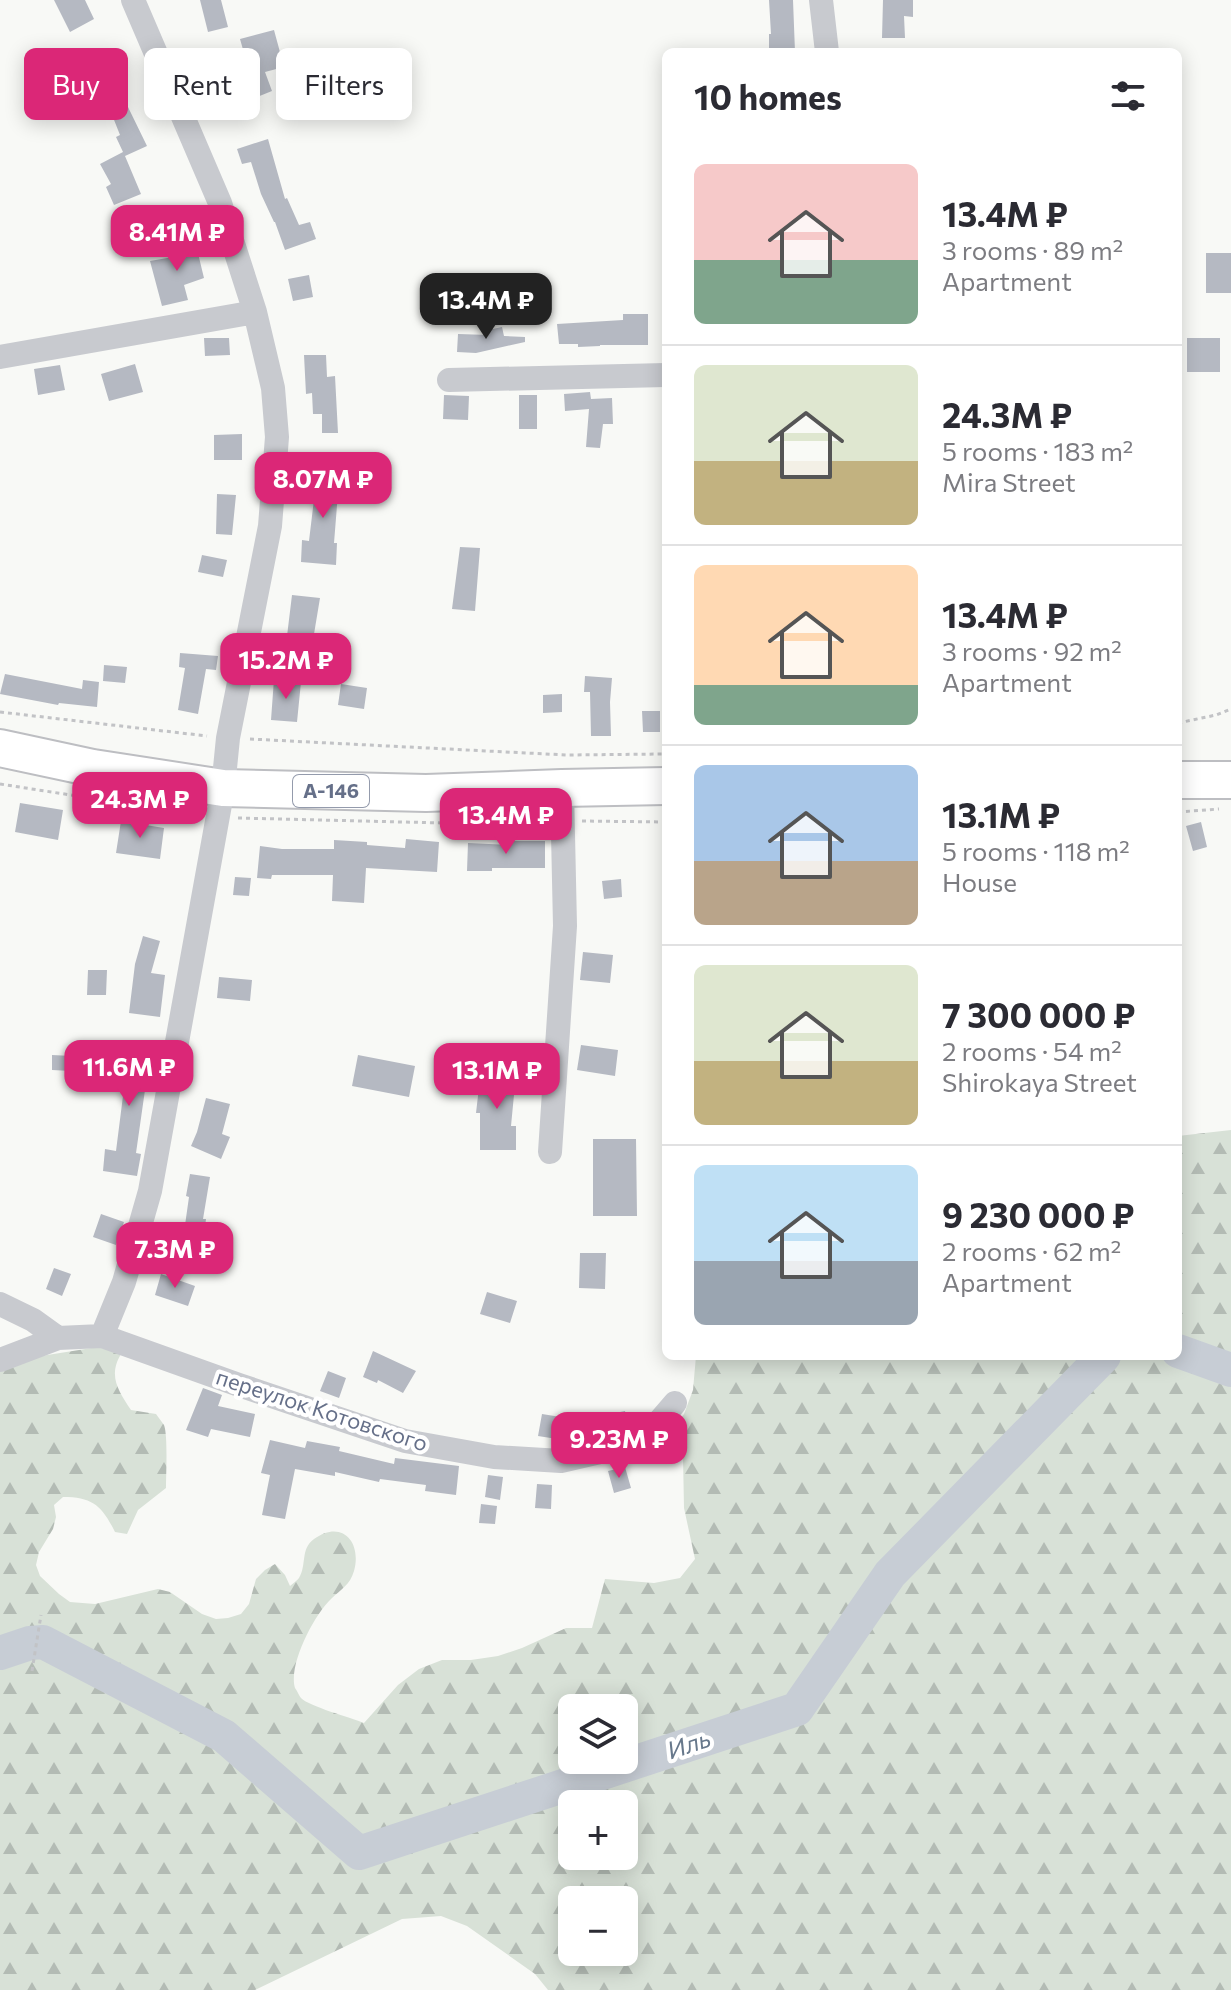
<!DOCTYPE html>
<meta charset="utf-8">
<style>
:root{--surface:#fff;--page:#f7f7f7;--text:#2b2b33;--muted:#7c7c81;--line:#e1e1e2;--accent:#db2777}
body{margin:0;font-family:Commissioner,sans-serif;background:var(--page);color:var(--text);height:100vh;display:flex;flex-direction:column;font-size:30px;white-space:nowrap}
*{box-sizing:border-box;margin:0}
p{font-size:26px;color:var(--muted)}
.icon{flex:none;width:44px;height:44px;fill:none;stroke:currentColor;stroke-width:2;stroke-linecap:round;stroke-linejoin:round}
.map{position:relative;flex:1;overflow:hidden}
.side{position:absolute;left:662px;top:48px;width:520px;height:1312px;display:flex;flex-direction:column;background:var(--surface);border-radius:12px;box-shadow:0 4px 20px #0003}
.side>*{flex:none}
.top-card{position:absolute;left:24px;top:48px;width:518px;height:72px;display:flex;gap:16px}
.buttons{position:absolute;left:558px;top:1694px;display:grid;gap:16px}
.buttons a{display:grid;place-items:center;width:80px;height:80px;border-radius:12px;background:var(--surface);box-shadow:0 4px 20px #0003;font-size:40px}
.price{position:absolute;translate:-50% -68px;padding:0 18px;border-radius:16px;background:var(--accent);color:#fff;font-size:26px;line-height:52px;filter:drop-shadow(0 2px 4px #0008)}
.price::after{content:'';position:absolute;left:50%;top:48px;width:24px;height:18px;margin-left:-12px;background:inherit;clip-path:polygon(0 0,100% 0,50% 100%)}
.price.active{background:#222;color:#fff}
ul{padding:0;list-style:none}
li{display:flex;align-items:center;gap:24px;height:200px;padding:0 32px}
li+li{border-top:2px solid var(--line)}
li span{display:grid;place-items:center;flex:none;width:224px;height:160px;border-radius:12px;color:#555}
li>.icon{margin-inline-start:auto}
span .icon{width:96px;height:96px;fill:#fffc;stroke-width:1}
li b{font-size:34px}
h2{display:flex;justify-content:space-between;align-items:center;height:96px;padding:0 32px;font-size:34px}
.tag{padding:0 28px;border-radius:12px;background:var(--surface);box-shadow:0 4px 20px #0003;font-size:28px;line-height:72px}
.tag.active{background:var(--accent);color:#fff}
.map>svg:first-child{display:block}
</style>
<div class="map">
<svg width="1231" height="1990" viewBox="0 0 1231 1990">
<defs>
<pattern id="forest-firs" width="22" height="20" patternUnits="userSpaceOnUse" patternTransform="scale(2)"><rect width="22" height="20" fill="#d8e1d7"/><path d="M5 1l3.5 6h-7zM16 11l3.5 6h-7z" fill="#b3bbb4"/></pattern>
</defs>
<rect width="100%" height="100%" fill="#f8f9f6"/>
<path fill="url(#forest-firs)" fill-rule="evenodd" d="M1231 1130V1990H548L535 1974 467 1926 441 1916 402 1919 255 1990H0V1368L22 1359 98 1347 121 1354C108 1376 118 1390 131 1410L156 1414C158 1417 162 1422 164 1425 168 1435 166 1475 166 1488L138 1510 127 1534 115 1532C102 1506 93 1497 63 1497L54 1505 56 1517 53 1529 39 1552 36 1565 40 1576 59 1594 70 1602 95 1604 158 1589 170 1592 202 1614 216 1619 228 1618 241 1614 249 1604 256 1579 265 1570 275 1564 285 1575 290 1586C293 1583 297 1581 299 1578 307 1565 300 1549 314 1539 342 1519 362 1542 354 1571 350 1585 341 1589 331 1599 314 1615 288 1665 295 1688 296 1689 300 1697 301 1698 308 1706 352 1718 364 1723L398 1685 419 1669 442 1660H471L498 1656 522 1648 566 1628H592L605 1579 654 1583 680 1578 695 1559 684 1508 683 1456 668 1437 684 1414 693 1390 696 1356H1178V1136ZM572 1708H624V1760H572ZM572 1804H624V1856H572ZM572 1900H624V1952H572Z"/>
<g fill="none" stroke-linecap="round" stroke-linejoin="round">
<path stroke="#c7cdd5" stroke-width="34" d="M1178 1351 1231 1370
M0 1653 30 1643 43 1642 224 1736 359 1853 797 1709 890 1574 1104 1356"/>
</g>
<path fill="#b5b9c2" d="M54 0H85L94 19 70 32Z
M200 0H221L228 27 208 32Z
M769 0H793L795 52H769V34H771Z
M883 0H913V17L904 16 905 38H882Z
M274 30 284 67 265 72 272 91 227 109 213 75 246 60 240 39Z
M115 76 126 108 128 107 147 146 125 156 141 194 114 205 106 187 111 184 100 164 123 152 116 137 120 135 99 82Z
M268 139 285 199 287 198 299 225 310 222 316 239 285 250 275 222H274L261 194 251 162 242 164 237 149Z
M195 241 204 278 184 285 188 300 162 306 150 261 173 257 170 247Z
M1206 253H1231V293H1206Z
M309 275 313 297 293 301 288 279Z
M623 314H648V345H600V346L578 347V344H559L557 324 623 320Z
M502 327 504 336 525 337V342L476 353 457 352 458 334 489 335 488 330Z
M204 338H229L230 355 205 356Z
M1187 338H1220V372H1187Z
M304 355H326L327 377 335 376 338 433H322V414H313L312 393 306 394Z
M135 364 143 392 109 401 101 374Z
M60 365 65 390 38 395 34 369Z
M590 392 591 399 612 398 613 424H603L600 448 586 447 589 409 565 411 564 394Z
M444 395 469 396 468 420 443 419Z
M519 395H537V429H519Z
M242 434V460H214V435Z
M318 466 340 468 334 543H337L336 565 301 562 302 540 309 541Z
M217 494 236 495 232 535 216 534Z
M460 547 480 548 475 611 452 609Z
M202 555 227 560 223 577 198 572Z
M292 595 320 598 313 640 287 636Z
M180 653 218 656 216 670 206 669 198 714 178 710 185 668 179 667Z
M104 665 127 667 125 683 103 681Z
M5 674 82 689 83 680 99 682 97 707 59 703 58 705 0 694Z
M585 676 612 678 610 702 611 736H591L590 692H584Z
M274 679 301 682 297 722 271 720Z
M341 684 367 688 364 709 338 705Z
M562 694V712L543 713V695Z
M642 711H660V732H643Z
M20 803 63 810 58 840 15 832Z
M121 821 164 828 160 859 116 853Z
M1201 822 1207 847 1193 851 1186 826Z
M406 839 439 842 437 872 366 868 364 903 332 901 333 875H272L271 879 257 878 260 846 282 849H334V840L367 842V845L405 848Z
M512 841H545V868H492V871H467L468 843 512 845Z
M235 877 251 878 249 896 233 895Z
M621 879 622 897 604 899 602 881Z
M143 936 160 941 151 973 165 975 160 1017 129 1013 135 964Z
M583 952 613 955 610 983 580 980Z
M88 970H107L106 995H87Z
M219 977 252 980 250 1001 217 998Z
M125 1042 149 1043 147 1074 151 1075 150 1090H145L136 1153 141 1154 137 1176 103 1171 105 1149 116 1151 124 1088 105 1087 106 1071 119 1072V1059L123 1060Z
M581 1045 618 1050 615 1076 577 1070Z
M52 1055 72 1056 71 1071 52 1070Z
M358 1055 415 1066 409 1097 352 1086Z
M481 1070 516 1074 511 1126H516V1150H480V1113H476Z
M206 1098 230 1104 222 1134 230 1137 221 1159 191 1146 197 1132Z
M593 1139H636L637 1216H593Z
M190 1174 210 1177 203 1219H206L204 1234 184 1232 189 1197 186 1196Z
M101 1214 124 1222 116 1245 93 1237Z
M580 1253H606L605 1289 579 1288Z
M54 1268 71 1274 62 1296 46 1289Z
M161 1274 195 1286 188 1306 155 1295Z
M487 1292 517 1301 510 1323 480 1314Z
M373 1351 416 1371 403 1393 378 1380 377 1383 363 1377Z
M328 1371 346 1378 339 1398 320 1391Z
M203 1388 222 1395 218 1406 255 1414 250 1437 211 1429 208 1437 186 1430Z
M625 1411 628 1426 608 1435 576 1442 538 1436 542 1414 573 1419 600 1412 601 1416Z
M270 1440 305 1448 307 1441 340 1447 339 1451 394 1464 395 1458 459 1466 456 1495 425 1491 426 1485 380 1479 379 1482 335 1472V1476L295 1469 285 1519 262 1515 270 1475 261 1473Z
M625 1467 631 1488 614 1493 608 1471Z
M488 1475 503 1477 500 1500 485 1497Z
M537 1484 552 1485 551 1509 535 1508Z
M481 1504 497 1506 495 1524 479 1523Z"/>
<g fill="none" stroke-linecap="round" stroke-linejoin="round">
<g stroke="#bdbec2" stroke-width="40">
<path id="highway" d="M0 748 93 768 223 788 426 793 562 788 666 786
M1178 780H1231"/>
</g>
<path stroke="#c2c3c6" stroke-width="3" stroke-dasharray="4 4" stroke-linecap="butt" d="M0 712 207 736
M1178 723 1216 715 1231 709
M250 739 566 755 666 754
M0 784 199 815
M1178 812 1219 809
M238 818 444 823 542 821
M582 821 666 822
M32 1671 41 1615"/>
<path stroke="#c8cacf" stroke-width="24" d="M821 0 827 52
M0 357 255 312
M449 380 666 375
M550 1152 565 926 562 788
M0 1304 33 1320 58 1338
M102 1336 124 1282 150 1191 223 788 228 738 270 526 277 437 273 388 255 312 220 203 133 0
M0 1360 58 1338 102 1336 239 1385 405 1441 494 1457 561 1461 613 1449 650 1432 675 1403"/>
<use href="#highway" stroke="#fff" stroke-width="36"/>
</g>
<g text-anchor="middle" stroke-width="8" stroke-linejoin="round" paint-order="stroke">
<rect fill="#fff" stroke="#949bac" stroke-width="2" x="293" y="775" width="76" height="32" rx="6"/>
<g font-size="20" font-weight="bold" fill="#667089">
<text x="331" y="798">А-146</text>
</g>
<g font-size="22" fill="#667089" stroke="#fff">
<text transform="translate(322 1410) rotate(18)" y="8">переулок Котовского</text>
</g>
<g font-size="24" font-style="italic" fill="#67788b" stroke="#fff">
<text transform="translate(689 1745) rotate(-18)" y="8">Иль</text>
</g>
</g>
</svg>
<div class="buttons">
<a><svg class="icon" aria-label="layers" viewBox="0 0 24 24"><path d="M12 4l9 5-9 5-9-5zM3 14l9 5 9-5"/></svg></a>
<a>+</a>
<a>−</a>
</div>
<b class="price" style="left:177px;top:273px">8.41M ₽</b>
<b class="price active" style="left:486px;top:341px">13.4M ₽</b>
<b class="price" style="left:323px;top:520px">8.07M ₽</b>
<b class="price" style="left:286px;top:701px">15.2M ₽</b>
<b class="price" style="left:140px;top:840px">24.3M ₽</b>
<b class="price" style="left:506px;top:856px">13.4M ₽</b>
<b class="price" style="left:129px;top:1108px">11.6M ₽</b>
<b class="price" style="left:497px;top:1111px">13.1M ₽</b>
<b class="price" style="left:175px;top:1290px">7.3M ₽</b>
<b class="price" style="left:619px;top:1480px">9.23M ₽</b>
<div class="top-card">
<a class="tag active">Buy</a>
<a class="tag">Rent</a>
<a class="tag">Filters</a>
</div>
<section class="side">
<h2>10 homes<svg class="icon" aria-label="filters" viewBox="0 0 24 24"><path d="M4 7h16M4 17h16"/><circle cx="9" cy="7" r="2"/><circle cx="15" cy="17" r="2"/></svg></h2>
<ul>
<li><span style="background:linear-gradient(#f6c9c9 60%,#7fa58c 0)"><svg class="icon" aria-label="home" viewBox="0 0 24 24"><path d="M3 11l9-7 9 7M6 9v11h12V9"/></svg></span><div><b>13.4M ₽</b><p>3 rooms · 89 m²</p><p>Apartment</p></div></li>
<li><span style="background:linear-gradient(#dfe7d0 60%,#c2b280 0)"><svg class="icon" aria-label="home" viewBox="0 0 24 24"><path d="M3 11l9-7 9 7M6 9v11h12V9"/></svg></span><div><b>24.3M ₽</b><p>5 rooms · 183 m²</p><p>Mira Street</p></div></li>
<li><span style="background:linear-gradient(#ffd9b3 75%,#7fa58c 0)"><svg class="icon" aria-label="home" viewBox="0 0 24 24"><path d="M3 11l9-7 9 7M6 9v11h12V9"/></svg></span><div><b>13.4M ₽</b><p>3 rooms · 92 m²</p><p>Apartment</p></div></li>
<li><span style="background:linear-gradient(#a9c7e8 60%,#b9a48a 0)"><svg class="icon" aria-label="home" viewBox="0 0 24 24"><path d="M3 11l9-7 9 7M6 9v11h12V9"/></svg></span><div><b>13.1M ₽</b><p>5 rooms · 118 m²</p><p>House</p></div></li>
<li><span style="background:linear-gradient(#dfe7d0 60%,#c2b280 0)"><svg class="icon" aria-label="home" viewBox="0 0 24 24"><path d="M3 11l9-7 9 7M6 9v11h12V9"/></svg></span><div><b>7 300 000 ₽</b><p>2 rooms · 54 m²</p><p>Shirokaya Street</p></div></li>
<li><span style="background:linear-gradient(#bfe0f5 60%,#9aa5b1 0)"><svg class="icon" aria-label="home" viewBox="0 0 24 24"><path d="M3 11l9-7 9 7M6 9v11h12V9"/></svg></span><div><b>9 230 000 ₽</b><p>2 rooms · 62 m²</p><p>Apartment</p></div></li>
</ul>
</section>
</div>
